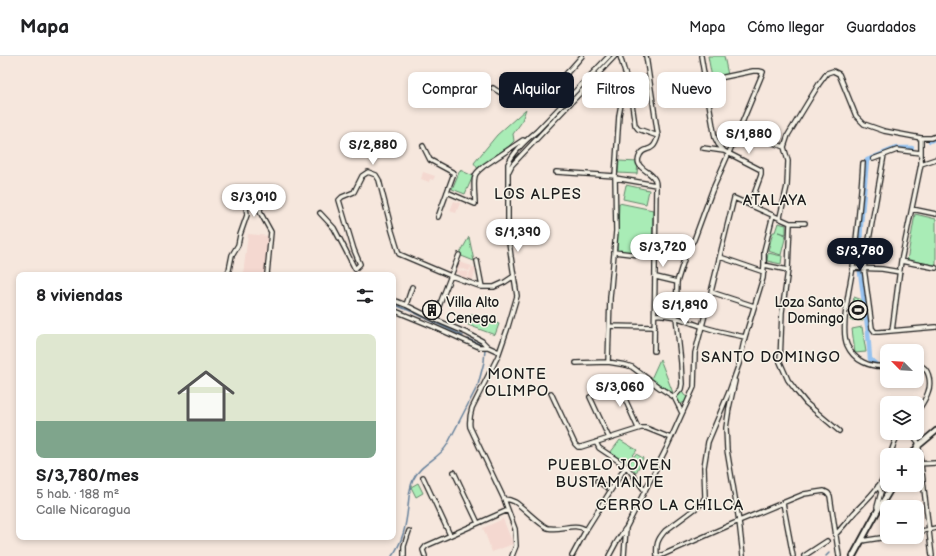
<!DOCTYPE html>
<html lang="es">
<meta charset="utf-8">
<style>
:root{--surface:#fff;--page:#f6f6f6;--text:#202124;--muted:#757577;--line:#e0e0e0;--accent:#111827}
body{margin:0;font-family:"Balsamiq Sans",sans-serif;background:var(--page);color:var(--text);height:100vh;display:flex;flex-direction:column;font-size:15px;white-space:nowrap}
*{box-sizing:border-box;margin:0}
p{font-size:13px;color:var(--muted)}
.icon{flex:none;width:22px;height:22px;fill:none;stroke:currentColor;stroke-width:2;stroke-linecap:round;stroke-linejoin:round}
.map{position:relative;flex:1;overflow:hidden}
.drawer{position:absolute;left:16px;top:216px;width:380px;height:268px;display:flex;flex-direction:column;background:var(--surface);border-radius:8px;box-shadow:0 2px 6px #0003}
.drawer>*{flex:none}
.hud{position:absolute;left:408px;top:16px;width:380px;height:36px;display:flex;gap:8px}
.needle{width:26px;rotate:294deg}
.fabs{position:absolute;left:880px;top:288px;display:grid;gap:8px}
.fabs a{display:grid;place-items:center;width:44px;height:44px;border-radius:8px;background:var(--surface);box-shadow:0 2px 6px #0003;font-size:20px}
.price{position:absolute;translate:-50% -34px;padding:0 9px;border-radius:14px;background:#fff;color:#222;font-size:13px;line-height:26px;filter:drop-shadow(0 1px 2px #0008)}
.price::after{content:'';position:absolute;left:50%;top:24px;width:12px;height:9px;margin-left:-6px;background:inherit;clip-path:polygon(0 0,100% 0,50% 100%)}
.price.active{background:var(--accent);color:#fff}
ul{padding:0;list-style:none}
li{display:grid;align-content:center;gap:8px;height:212px;padding:0 20px}
li span{display:grid;place-items:center;height:124px;border-radius:8px;color:#555}
li>.icon{margin-inline-start:auto}
span .icon{width:72px;height:72px;fill:#fffc;stroke-width:1}
li b{font-size:17px}
h2{display:flex;justify-content:space-between;align-items:center;height:48px;padding:0 20px;font-size:17px}
.tag{padding:0 14px;border-radius:8px;background:var(--surface);box-shadow:0 2px 6px #0003;font-size:14px;line-height:36px}
.tag.active{background:var(--accent);color:#fff}
header{display:flex;align-items:center;gap:24px;box-sizing:border-box;height:56px;padding:0 20px;background:var(--surface);border-bottom:1px solid var(--line)}
header strong{font-size:19px}
nav{display:flex;gap:22px;margin-inline-start:auto;font-size:14px}
.map>svg:first-child{display:block}
</style>
<header>
<strong>Mapa</strong>
<nav><a>Mapa</a><a>Cómo llegar</a><a>Guardados</a></nav>
</header>
<div class="map">
<svg width="936" height="500" viewBox="0 0 936 500">
<rect width="100%" height="100%" fill="#f6e7dd"/>
<filter id="ink" filterUnits="userSpaceOnUse"><feTurbulence type="fractalNoise" baseFrequency=".025" numOctaves="2"/><feDisplacementMap in="SourceGraphic" scale="8" xChannelSelector="R" yChannelSelector="G"/><feConvolveMatrix kernelMatrix="1 2 1 2 8 2 1 2 1" color-interpolation-filters="sRGB"/></filter>
<g filter="url(#ink)">
<path fill="#f4d8d0" d="M423 116 435 120 433 124 430 123 429 126 421 123Z
M454 145 460 147 456 157 450 155Z
M248 178 269 180 265 219H243Z
M459 206 472 210 469 215 463 213 462 214 460 212 457 215H458V214L464 216V215L469 216 466 223 460 220V218L455 217Z
M472 211 477 212 472 225 467 223Z
M503 463 513 488 492 496 483 472Z"/>
<path fill="#a9ecb6" stroke="#628469" d="M708 0H724L728 19 712 22Z
M526 53 521 67 513 78 514 85 508 91 478 113 474 107 497 79Z
M619 105 638 106 637 118 618 117Z
M460 114 473 120 465 138 452 133Z
M626 129 649 134 646 148 623 143Z
M619 147 653 154 652 198 617 195Z
M915 158 936 163V209L907 205Z
M778 167 786 169V178L778 176 786 179 781 199 768 195 773 176H775Z
M469 181 474 205 459 199Z
M768 197 782 200 781 208 767 205Z
M854 241 865 245 863 265 850 264Z
M472 258 499 268 495 279 468 269Z
M862 271 866 296 855 297 852 273Z
M660 303 673 337 651 323Z
M682 335 684 339 687 341 685 346 680 348 677 341Z
M620 384 637 394 627 407 610 397Z
M636 398 643 402 636 417 628 408Z
M418 427 423 437 416 441 411 431Z"/>
<g fill="none" stroke-linecap="round" stroke-linejoin="round">
<path stroke="#65809b" stroke-width="1.5" d="M393 248 413 256 463 280
M468 283 481 289
M392 500C403 486 406 469 408 451 409 441 409 433 413 424 420 408 439 403 447 389L478 329 484 306 485 293
M826 500 829 497"/>
<path stroke="#96c2ef" stroke-width="4.5" d="M930 85 936 82
M859 208 861 168 867 104 896 92H912
M860 216 868 276 870 303 878 310"/>
<g stroke="#1c1c1c" stroke-width="6">
<path id="minor" d="M620 0 630 34 635 69 638 73 658 80
M646 0 658 80C653 99 645 89 640 99 633 111 648 114 653 121 655 123 656 126 656 129L654 295
M701 0 712 65 715 82 718 88 724 95
M493 32C496 34 500 37 504 38 515 42 554 29 563 21 570 14 576 7 582 0
M739 74 784 91
M423 90 430 104 454 117 438 161
M703 92 724 95 761 114V119L752 144 751 150
M884 99 864 212 872 272 875 276H879L936 271
M873 103 897 94 921 97
M863 107C861 142 857 176 853 211 850 230 840 272 847 289 854 305 870 312 887 310
M921 108 936 103
M509 115 512 109 615 0
M556 116 615 120
M615 122 656 129
M447 136 475 148C475 140 473 127 475 120 476 116 481 113 484 110L523 84 525 85
M912 153 936 158
M320 157 334 172 345 193 355 213 360 208 354 194 339 144 342 141 354 136 362 120 368 116 376 119 379 124 392 175 399 198 451 220 482 231H494L505 226 514 220
M780 161 787 130 788 105 784 91 788 79 819 28 827 17 833 15 839 18 856 60 864 68 884 75 921 82H931L936 80
M790 167 788 214 782 256 780 306 788 324 797 336 806 347 839 375
M614 196 656 201
M720 201 764 216
M477 205 482 231
M901 205 936 212
M764 209 788 214
M853 212 882 213 900 216
M226 219 229 214 232 199 238 189 240 179 247 159 245 143 246 139H251L254 144 261 148 260 156 271 176 267 218 268 219
M656 221 677 226
M711 236 754 250
M393 244 406 249 434 263 467 277 482 285 488 291 499 296
M406 249 412 231
M393 254 432 270 479 291H488
M655 259C670 257 687 266 701 270 715 275 730 278 745 281
M434 263 459 199
M609 270 655 271
M892 275 901 205 921 108V82
M608 306 610 242 616 175 615 120 619 59 626 22
M576 307 608 306 626 309 632 311 660 332 674 341
M917 308C918 309 922 310 923 311 930 316 931 329 928 336 926 343 921 350 917 356
M617 325 638 372
M735 325 729 352 726 372 727 394 739 465 743 500
M551 337 575 388 578 391H581L641 372H646L671 382
M590 341 609 382
M674 341 681 333 682 328 681 307 676 261 677 226 688 191 694 184 712 135 739 74 763 16 759 15H753L705 25
M674 341 682 357
M911 377 918 386 921 408 932 500
M596 386 599 392 626 410 645 435
M890 399 895 385 900 377
M917 408 936 407
M454 416 478 467
M423 421 450 479
M597 425 611 434
M504 443 510 444 515 446C523 451 541 470 548 472 561 475 574 466 586 474
M783 447 793 500
M878 454 877 451 881 436 878 430
M917 476 936 472
M835 479C842 472 848 464 854 457 867 443 883 430 887 411
M861 485 887 481
M404 500V490L409 475
M425 500 423 494 426 490 508 454
M512 500 516 490 515 473 504 443 470 371C469 364 470 359 472 352L498 300 507 274 517 240 511 201 508 178V108C514 95 526 84 537 75L609 0
M572 500 586 474 626 410
M609 500 616 487 625 473
M624 500 626 472 667 391 694 331 695 297 711 236 734 142 790 167H805
M657 500C656 489 657 484 665 475L700 449 705 441 704 411 708 386 729 336 739 308 745 281 763 222 764 209V195L773 159
M660 500 739 465 804 438 824 435 828 437 830 440 839 500
M804 500 827 485"/>
</g>
<g stroke="#1c1c1c" stroke-width="8">
<path id="tertiary" d="M912 399 918 390 936 375
M853 500 878 454 893 429"/>
</g>
<use href="#minor" stroke="#f7f3e8" stroke-width="3.5"/>
<use href="#tertiary" stroke="#f7f3e8" stroke-width="4.5"/>
</g>
</g>
<defs>
<g id="building-ring" transform="scale(1)"><circle r="9.5" fill="#f7f3e8" stroke="#1c1c1c" stroke-width="1.5"/><path d="M-4-6H4V6H1V3H-1V6H-4ZM-2.5-4.3h1.7v1.8h-1.7ZM.8-4.3h1.7v1.8H.8ZM-2.5-1h1.7V.8h-1.7ZM.8-1h1.7V.8H.8Z" fill="#1c1c1c"/></g>
<g id="stadium-ring" transform="scale(1)"><circle r="9.5" fill="#f7f3e8" stroke="#1c1c1c" stroke-width="1.5"/><path d="M0-5a6.5 5 0 1 0 0 10a6.5 5 0 1 0 0-10ZM-3.5-1.8h7v3.6h-7Z" fill="#1c1c1c"/></g>
</defs>
<g fill-rule="evenodd">
<use href="#building-ring" x="432" y="254"/>
<use href="#stadium-ring" x="858" y="254"/>
</g>
<g text-anchor="middle" stroke-width="3" stroke-linejoin="round" paint-order="stroke">
<g font-size="14" fill="#1c1c1c" stroke="#f7f3e8" text-anchor="start">
<text x="446" y="251">Villa Alto<tspan x="446" dy="16">Cenega</tspan></text>
<text x="844" y="251" text-anchor="end">Loza Santo<tspan x="844" dy="16">Domingo</tspan></text>
</g>
<g font-size="15" letter-spacing="1" fill="#1c1c1c" stroke="#f7f3e8">
<text x="538" y="143">LOS ALPES</text>
<text x="775" y="149">ATALAYA</text>
<text x="771" y="306">SANTO DOMINGO</text>
<text x="517" y="323">MONTE<tspan x="517" dy="17">OLIMPO</tspan></text>
<text x="610" y="414">PUEBLO JOVEN<tspan x="610" dy="17">BUSTAMANTE</tspan></text>
<text x="670" y="454">CERRO LA CHILCA</text>
</g>
</g>
</svg>
<div class="fabs">
<a><svg class="needle" viewBox="-14 -14 28 28"><path d="M0-13l5 13h-10z" fill="#e53935"/><path d="M0 13l5-13h-10z" fill="#757577"/></svg></a>
<a><svg class="icon" aria-label="layers" viewBox="0 0 24 24"><path d="M12 4l9 5-9 5-9-5zM3 14l9 5 9-5"/></svg></a>
<a>+</a>
<a>−</a>
</div>
<b class="price" style="left:749px;top:99px">S/1,880</b>
<b class="price" style="left:373px;top:110px">S/2,880</b>
<b class="price" style="left:254px;top:162px">S/3,010</b>
<b class="price" style="left:518px;top:197px">S/1,390</b>
<b class="price" style="left:663px;top:212px">S/3,720</b>
<b class="price active" style="left:860px;top:216px">S/3,780</b>
<b class="price" style="left:685px;top:270px">S/1,890</b>
<b class="price" style="left:620px;top:352px">S/3,060</b>
<div class="hud">
<a class="tag">Comprar</a>
<a class="tag active">Alquilar</a>
<a class="tag">Filtros</a>
<a class="tag">Nuevo</a>
</div>
<section class="drawer">
<h2>8 viviendas<svg class="icon" aria-label="filters" viewBox="0 0 24 24"><path d="M4 7h16M4 17h16"/><circle cx="9" cy="7" r="2"/><circle cx="15" cy="17" r="2"/></svg></h2>
<ul>
<li><span style="background:linear-gradient(#dfe7d0 70%,#7fa58c 0)"><svg class="icon" aria-label="home" viewBox="0 0 24 24"><path d="M3 11l9-7 9 7M6 9v11h12V9"/></svg></span><div><b>S/3,780/mes</b><p>5 hab. · 188 m²</p><p>Calle Nicaragua</p></div></li>
</ul>
</section>
</div>
